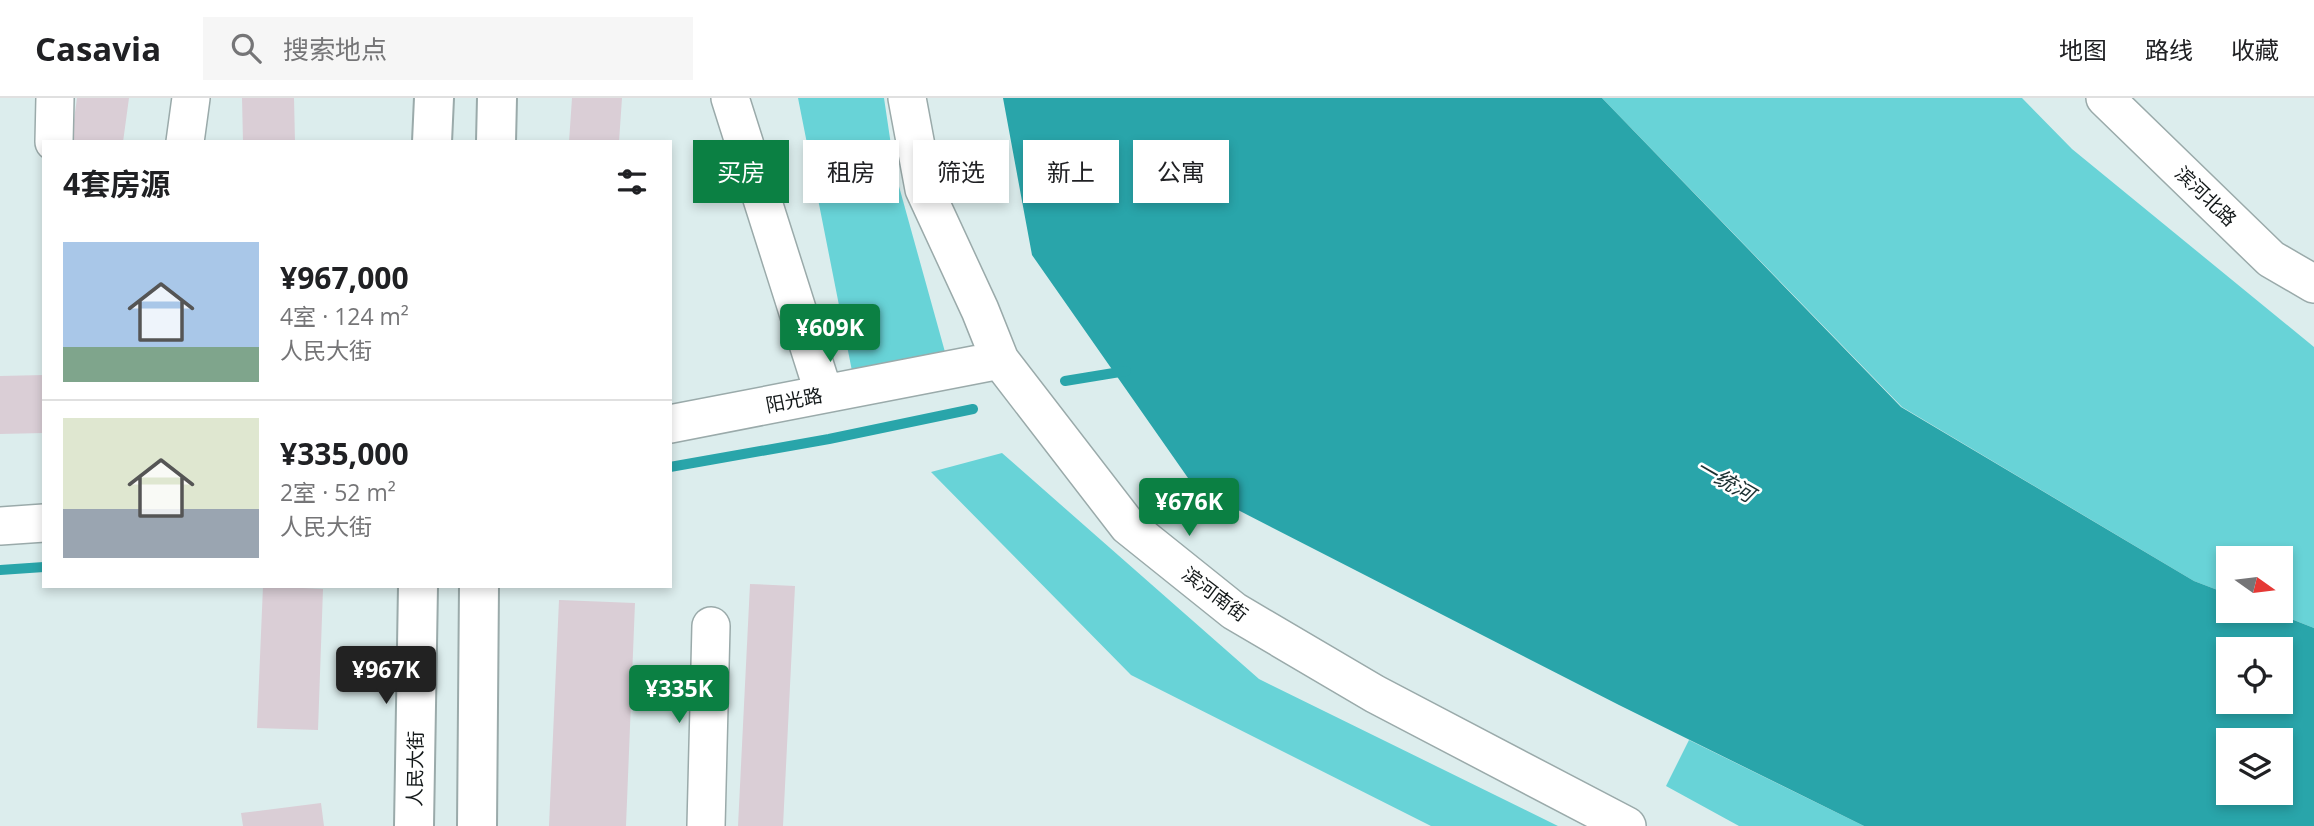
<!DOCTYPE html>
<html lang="zh">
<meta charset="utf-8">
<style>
:root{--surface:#fff;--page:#f6f6f6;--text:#202124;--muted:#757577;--line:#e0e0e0;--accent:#0b8043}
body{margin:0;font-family:"Open Sans","Noto Sans SC",sans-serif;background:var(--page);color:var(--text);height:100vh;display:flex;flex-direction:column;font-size:26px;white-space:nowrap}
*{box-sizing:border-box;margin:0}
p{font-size:23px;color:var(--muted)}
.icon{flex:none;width:38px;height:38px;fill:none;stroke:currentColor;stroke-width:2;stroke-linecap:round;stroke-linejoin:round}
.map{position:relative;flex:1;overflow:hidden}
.side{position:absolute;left:42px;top:42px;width:630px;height:448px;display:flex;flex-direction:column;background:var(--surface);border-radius:0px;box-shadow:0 4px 10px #0003}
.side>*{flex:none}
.top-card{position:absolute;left:693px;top:42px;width:665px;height:63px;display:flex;gap:14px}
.needle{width:46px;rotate:104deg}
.tools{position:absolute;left:2216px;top:448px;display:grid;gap:14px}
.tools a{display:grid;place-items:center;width:77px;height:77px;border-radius:0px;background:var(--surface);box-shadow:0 4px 10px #0003;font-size:35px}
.price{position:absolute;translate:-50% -60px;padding:0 16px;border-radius:7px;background:var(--accent);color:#fff;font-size:23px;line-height:46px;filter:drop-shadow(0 2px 4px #0008)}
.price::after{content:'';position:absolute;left:50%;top:42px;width:21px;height:16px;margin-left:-10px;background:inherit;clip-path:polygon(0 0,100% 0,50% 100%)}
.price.on{background:#222;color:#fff}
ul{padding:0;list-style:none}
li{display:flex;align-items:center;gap:21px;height:175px;padding:0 21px}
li+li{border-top:2px solid var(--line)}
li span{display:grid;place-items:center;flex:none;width:196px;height:140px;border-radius:0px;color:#555}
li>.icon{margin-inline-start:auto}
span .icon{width:84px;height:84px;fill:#fffc;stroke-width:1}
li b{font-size:30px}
h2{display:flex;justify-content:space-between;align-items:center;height:84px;padding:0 21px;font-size:30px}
.tag{padding:0 24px;border-radius:0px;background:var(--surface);box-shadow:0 4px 10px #0003;font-size:24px;line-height:63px}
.tag.on{background:var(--accent);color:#fff}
header{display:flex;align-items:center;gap:42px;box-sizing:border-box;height:98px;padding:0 35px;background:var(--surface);border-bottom:2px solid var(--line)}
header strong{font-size:33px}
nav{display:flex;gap:38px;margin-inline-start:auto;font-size:24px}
.search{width:490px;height:63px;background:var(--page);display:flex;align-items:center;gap:18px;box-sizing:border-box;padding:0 24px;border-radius:0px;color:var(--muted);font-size:26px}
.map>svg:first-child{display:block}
</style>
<header>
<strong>Casavia</strong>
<div class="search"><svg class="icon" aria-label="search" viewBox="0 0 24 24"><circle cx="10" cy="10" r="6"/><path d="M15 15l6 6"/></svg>搜索地点</div>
<nav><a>地图</a><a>路线</a><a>收藏</a></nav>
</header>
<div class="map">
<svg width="2314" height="728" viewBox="0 0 2314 728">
<rect width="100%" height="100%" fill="#dceded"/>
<path fill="#68d3d7" d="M798 0H884L895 74 945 254 852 273Z
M1602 0H2022L2072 51 2314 249V530L2271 513H2280V460H2228V496L2194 483 1902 309Z
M1002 355 1259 581 1558 728H1431L1131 577 931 374Z
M1689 642 1864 728H1739L1666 688Z"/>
<path fill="#29a5aa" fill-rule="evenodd" d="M1003 0H1602L1901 309 2194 483 2228 496V513H2271L2314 530V728H1864L1619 607 1195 390 1032 157ZM2228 551H2280V604H2228ZM2228 642H2280V695H2228Z"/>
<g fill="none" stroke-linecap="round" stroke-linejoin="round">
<path stroke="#29a5aa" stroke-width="10" d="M1065 283 1126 273
M670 369 829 341 973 311
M0 472 44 469"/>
</g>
<path fill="#daced6" d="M77 0H129L123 44H71Z
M242 0H294L295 44H243Z
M572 0H622L619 44H569Z
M44 277V335L0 336V278Z
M750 486 795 488 783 728H738Z
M263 488 323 491 318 632 257 630Z
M559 502 635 505 626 728H549Z
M321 705 324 728H243L241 715Z"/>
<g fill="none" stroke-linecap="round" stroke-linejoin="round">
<g stroke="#9aaaaa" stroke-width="40">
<path id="minor" d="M730 0 824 296
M907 0 924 91 980 212 1000 262 1128 428 1234 513 1375 596 1627 728
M2105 0 2271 161 2314 186
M54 44 55 0
M185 44 191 0
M670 326 1000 262
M0 428 44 425
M706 728 711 528"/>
</g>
<g stroke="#9aaaaa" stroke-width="42">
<path id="tertiary" d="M432 44 434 0
M496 44 497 0
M414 728 418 488
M477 728 479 488"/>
</g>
<use href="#minor" stroke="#fff" stroke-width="37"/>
<use href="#tertiary" stroke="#fff" stroke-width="38"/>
</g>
<g text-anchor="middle" stroke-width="5" stroke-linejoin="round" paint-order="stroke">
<g font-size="19" fill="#131819" stroke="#fff">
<text transform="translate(2206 98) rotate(44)" y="7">滨河北路</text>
<text transform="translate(794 302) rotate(-11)" y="7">阳光路</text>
<text transform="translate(1215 496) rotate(37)" y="7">滨河南街</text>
<text transform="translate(415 671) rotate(-89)" y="7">人民大街</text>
</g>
<g font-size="21" font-style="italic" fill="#1a2f30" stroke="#fff">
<text transform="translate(1725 383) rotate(30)" y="7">一统河</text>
</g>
</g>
</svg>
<div class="tools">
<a><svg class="needle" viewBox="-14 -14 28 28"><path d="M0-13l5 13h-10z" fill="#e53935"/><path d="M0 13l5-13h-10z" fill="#757577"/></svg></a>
<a><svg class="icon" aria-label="locate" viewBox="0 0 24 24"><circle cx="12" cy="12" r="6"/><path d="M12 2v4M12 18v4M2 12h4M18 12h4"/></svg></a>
<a><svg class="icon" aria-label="layers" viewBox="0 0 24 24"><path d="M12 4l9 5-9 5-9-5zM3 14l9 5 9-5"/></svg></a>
</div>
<b class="price" style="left:830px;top:266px">¥609K</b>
<b class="price" style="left:1189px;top:440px">¥676K</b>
<b class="price on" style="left:386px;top:608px">¥967K</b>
<b class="price" style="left:679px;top:627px">¥335K</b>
<div class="top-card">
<a class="tag on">买房</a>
<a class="tag">租房</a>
<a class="tag">筛选</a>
<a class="tag">新上</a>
<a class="tag">公寓</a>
</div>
<section class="side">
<h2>4套房源<svg class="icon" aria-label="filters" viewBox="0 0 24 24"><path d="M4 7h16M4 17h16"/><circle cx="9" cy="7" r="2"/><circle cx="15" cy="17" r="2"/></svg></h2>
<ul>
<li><span style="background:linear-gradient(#a9c7e8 75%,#7fa58c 0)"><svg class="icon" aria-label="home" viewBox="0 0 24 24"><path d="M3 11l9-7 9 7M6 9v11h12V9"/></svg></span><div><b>¥967,000</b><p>4室 · 124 m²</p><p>人民大街</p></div></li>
<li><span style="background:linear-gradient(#dfe7d0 65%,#9aa5b1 0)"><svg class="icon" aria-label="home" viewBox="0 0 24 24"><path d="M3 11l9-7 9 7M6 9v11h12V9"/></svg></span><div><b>¥335,000</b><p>2室 · 52 m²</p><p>人民大街</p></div></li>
</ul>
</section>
</div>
